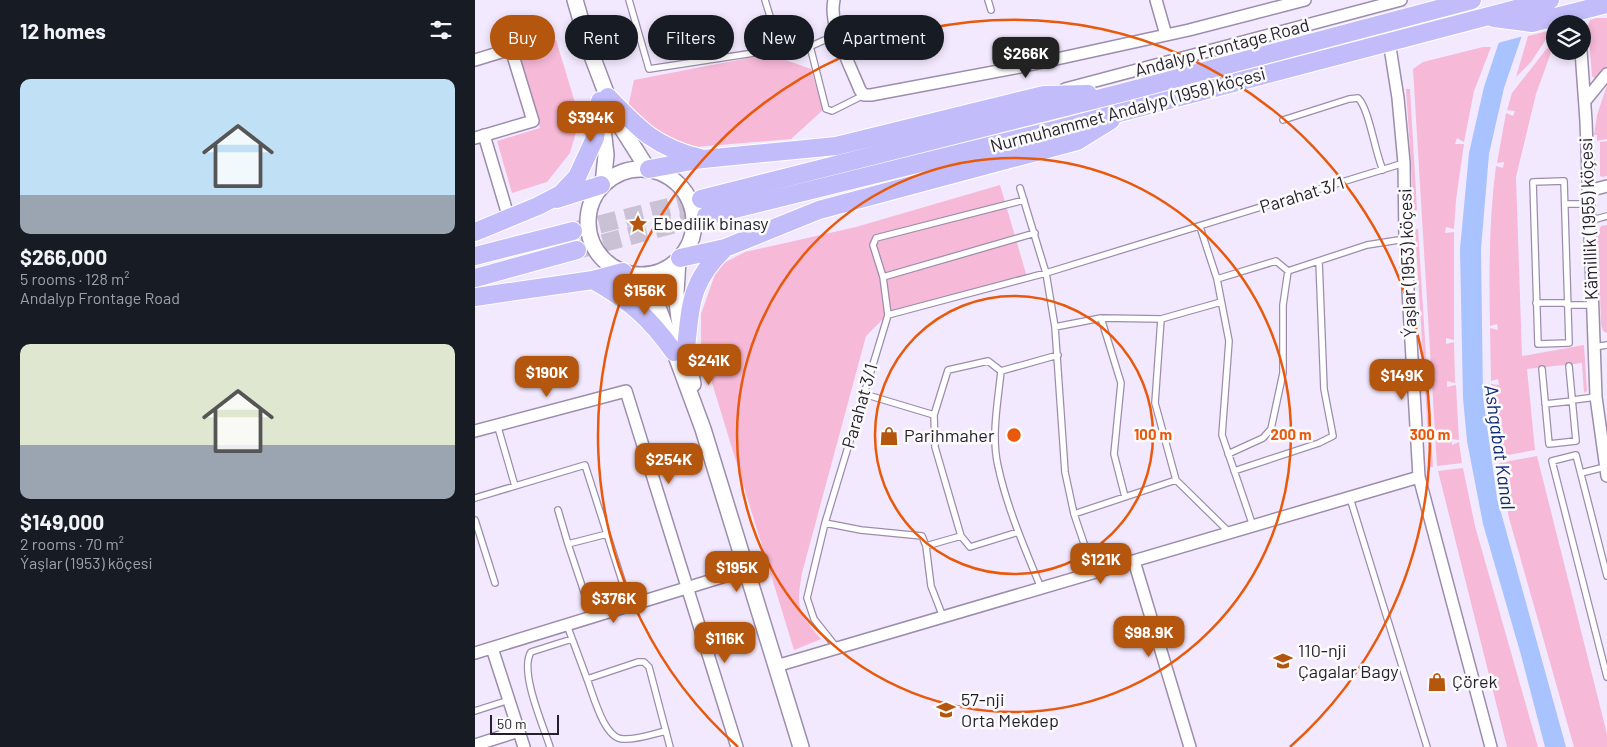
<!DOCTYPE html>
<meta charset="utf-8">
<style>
:root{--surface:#171b24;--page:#242831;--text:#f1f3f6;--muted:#9ea1a6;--accent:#b5560f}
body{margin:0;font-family:Barlow,sans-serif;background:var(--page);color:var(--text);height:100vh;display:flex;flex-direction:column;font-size:19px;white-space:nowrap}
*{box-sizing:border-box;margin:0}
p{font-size:16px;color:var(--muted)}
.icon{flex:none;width:28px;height:28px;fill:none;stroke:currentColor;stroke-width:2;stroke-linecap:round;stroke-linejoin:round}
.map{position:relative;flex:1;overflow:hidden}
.panel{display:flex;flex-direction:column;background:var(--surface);width:475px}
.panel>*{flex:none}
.banner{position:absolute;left:15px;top:15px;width:475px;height:45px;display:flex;gap:10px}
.controls{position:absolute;left:1071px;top:15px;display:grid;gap:10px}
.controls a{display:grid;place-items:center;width:45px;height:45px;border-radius:50%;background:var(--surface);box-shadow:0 2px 8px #0003;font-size:25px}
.scale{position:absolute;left:15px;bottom:12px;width:69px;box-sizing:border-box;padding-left:5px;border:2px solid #261f2c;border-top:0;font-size:14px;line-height:18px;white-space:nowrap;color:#261f2c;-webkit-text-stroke:4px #fbfbfb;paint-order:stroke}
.price{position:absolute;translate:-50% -42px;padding:0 11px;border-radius:10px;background:var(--accent);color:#fff;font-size:16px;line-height:32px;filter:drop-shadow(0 1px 2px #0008)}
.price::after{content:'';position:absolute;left:50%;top:30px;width:15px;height:11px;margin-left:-8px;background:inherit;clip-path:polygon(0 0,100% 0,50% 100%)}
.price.active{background:#222;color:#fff}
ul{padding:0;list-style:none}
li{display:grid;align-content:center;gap:10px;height:265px;padding:0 20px}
li span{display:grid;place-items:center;height:155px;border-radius:10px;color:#555}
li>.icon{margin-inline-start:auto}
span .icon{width:90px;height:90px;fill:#fffc;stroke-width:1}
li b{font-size:21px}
h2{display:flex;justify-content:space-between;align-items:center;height:60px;padding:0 20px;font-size:21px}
.pill{padding:0 18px;border-radius:22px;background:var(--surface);box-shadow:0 2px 8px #0003;font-size:18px;line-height:45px}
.pill.active{background:var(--accent);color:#fff}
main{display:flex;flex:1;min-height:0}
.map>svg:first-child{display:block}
</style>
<main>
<section class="panel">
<h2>12 homes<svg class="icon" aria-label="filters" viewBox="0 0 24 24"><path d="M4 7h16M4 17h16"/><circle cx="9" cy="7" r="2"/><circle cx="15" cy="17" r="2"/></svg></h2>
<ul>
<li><span style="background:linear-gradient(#bfe0f5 75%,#9aa5b1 0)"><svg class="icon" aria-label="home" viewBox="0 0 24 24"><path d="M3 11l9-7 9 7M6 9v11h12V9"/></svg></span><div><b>$266,000</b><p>5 rooms · 128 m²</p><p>Andalyp Frontage Road</p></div></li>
<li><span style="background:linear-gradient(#dfe7d0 65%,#9aa5b1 0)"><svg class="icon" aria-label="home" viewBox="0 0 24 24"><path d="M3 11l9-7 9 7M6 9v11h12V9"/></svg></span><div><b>$149,000</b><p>2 rooms · 70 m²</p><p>Ýaşlar (1953) köçesi</p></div></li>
</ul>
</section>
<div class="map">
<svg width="1132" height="747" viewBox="0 0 1132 747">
<rect width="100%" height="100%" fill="#f3e9fe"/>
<path fill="#f6b9d7" d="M1121 18H1132V66L1121 79 1117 76 1113 26 1115 20Z
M1077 30 1056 62 1041 77 1053 36Z
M81 40 105 119 95 153 72 182 37 193 22 141 65 128 42 52Z
M1008 47H1016L999 91 989 142 982 138 980 144H989L981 200 979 229 971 227 970 233 979 232V340L971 338V344L979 342 980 383 972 381V387L981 385 984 440 977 439V445L984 442 987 463 962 466 938 69 948 62Z
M1073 47H1078L1061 94 1041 177 1047 356 1109 345 1112 391 1109 393 1107 363 1052 369 1060 450 1023 457 1020 438 1028 439 1027 433 1020 436 1016 384 1024 385 1023 379 1016 381 1015 328 1023 330 1022 324 1015 326C1014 272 1014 219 1021 166L1028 168 1029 162 1022 163 1031 113 1038 116 1040 111 1032 110 1037 93Z
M294 54 336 69 348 110 316 139 209 148 175 131 153 108 159 80Z
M1132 85V139L1122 141V135H1119L1122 115Z
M931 89H935L942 210H939Z
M1132 141V176L1127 177 1125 176V142Z
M525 185 552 277 408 319 391 336 327 573C321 608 323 612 346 639L319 650 226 347V314L243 266 270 252 381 227Z
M1132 225V333L1128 331 1126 324 1123 233 1126 226Z
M940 229H943L958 467H955Z
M1062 456 1132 734V747H1099L1034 518 1024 463Z
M988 468 1000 526 1063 747H1032L963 471Z"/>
<path fill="#a8c3ff" d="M1038 0H1059L1029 88 1014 154 1006 249 1008 397 1022 498 1091 747H1070L1046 655 1008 524 992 441 988 398 985 249 994 153 1009 87Z"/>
<path fill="#f3e9fe" d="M1035 0H1062L1049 36 1019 44Z"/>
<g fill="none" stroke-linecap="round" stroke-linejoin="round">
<path stroke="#cac1d4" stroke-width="18" stroke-dasharray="18 9" stroke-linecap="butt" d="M98 231 226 199
M102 250 231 216"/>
<g stroke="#9c8dad" stroke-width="8">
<path id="lane" d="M154 0 174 69 331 45 336 50 351 109 357 111 389 95
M290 0 305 49
M513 0 516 10
M334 47 363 34
M808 120 874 99 883 98C894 108 900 153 908 170
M1089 181 1094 343 1063 344 1058 182Z
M545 188 571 273 580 327 590 472 599 514 619 573
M1090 204H1113
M1114 221 1132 216
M725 227 742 279 754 341 747 435 778 526
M408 277 398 245 401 238 549 200
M742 279 801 261 813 271 892 245 930 239
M1061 303H1092
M1092 305H1117
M413 315 408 277 560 233
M626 318 646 383 639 454 650 497
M686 319 680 403 701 480
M580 327 626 318 686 319 746 302
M1119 347 1132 345
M1067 369 1074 444 1101 441 1094 366
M526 371C523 401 516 436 523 466 532 508 550 549 566 588
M389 394 459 415
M1098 400 1121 397
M1070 404 1098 401
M22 424 40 486
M753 454 788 438 796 429 808 373V305L813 271
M759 471 844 443 858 436 849 389 844 261
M1106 473 1130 467
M0 498 110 465 155 606
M875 498 952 747
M83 510 93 544 132 534
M599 514 701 480 755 533
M0 520 20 583
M350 523 386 530 447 536 451 546
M486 536 495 547 543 532
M93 544 110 595
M1132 576 1101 455 1077 461 1132 677
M468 617 456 586 451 546 486 536 460 447 459 415 473 370 513 361 526 371 583 355
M92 625 112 679 163 662H169L174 667 195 747
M362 648 339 619 332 598 350 523 413 315 571 273 929 163
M112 679C118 694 129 739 148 739 162 740 178 734 191 731
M0 711 34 700
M75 747C68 725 44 671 56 652L97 639"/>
</g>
<g stroke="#9c8dad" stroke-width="14">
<path id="street" d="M359 0C353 25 376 67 385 90L389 95H396L545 67 714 30 830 0
M681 0 691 35
M914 41 923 98 929 163 930 239 944 477 1016 747
M1106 51 1111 121 1121 397 1132 476
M0 60 36 49 58 121 0 138
M590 89 926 0
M1110 101 1132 74
M9 135 32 212
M1113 191 1132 186
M0 431 151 391 262 747
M659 561 715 747
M17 648 49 747
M0 653 270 570
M301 666 944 477
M0 745 44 731"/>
</g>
<g stroke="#9c8dad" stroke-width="18">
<path id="secondary" d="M100 0 114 48 141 119 172 168
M126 111 131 155 128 184
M113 222a53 53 0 1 1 106 0a53 53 0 1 1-106 0Z
M203 260 201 293 204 319 218 384
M150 273 168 285 183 307 228 429 326 747"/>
</g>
<g stroke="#fff" stroke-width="20">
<path id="primary" d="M1019 18 1057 23 1132 4
M133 97C164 129 180 147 225 158
M174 169 228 159 361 146 569 95 613 94
M82 199 126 185
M226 199 646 93 997 0
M231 216 583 129 1075 0
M0 232 63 206 86 194 102 177 120 138 125 101
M0 256 98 231
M205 258 250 248 344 210 602 141 636 120
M0 278 102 250
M118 280C156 302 173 316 199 352
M0 297 118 280 148 272
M211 348C216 303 215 282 250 248"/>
</g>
<use href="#lane" stroke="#fff" stroke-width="5.5"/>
<use href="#street" stroke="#fff" stroke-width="11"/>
<use href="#secondary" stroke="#fff" stroke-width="15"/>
<use href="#primary" stroke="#c2bcfa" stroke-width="18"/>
</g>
<g fill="none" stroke="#e8590c" stroke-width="2.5">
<circle cx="539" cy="435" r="139"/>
<circle cx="539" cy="435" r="277"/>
<path d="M263 747A416 416 0 1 1 815 747"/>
</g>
<defs>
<g id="sight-bare" transform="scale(1.5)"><path d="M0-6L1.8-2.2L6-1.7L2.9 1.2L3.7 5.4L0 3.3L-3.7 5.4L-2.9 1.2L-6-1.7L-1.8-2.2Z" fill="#b5560f" stroke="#fbfbfb" stroke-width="2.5" paint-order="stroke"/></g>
<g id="shop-bare" transform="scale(1.5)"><path d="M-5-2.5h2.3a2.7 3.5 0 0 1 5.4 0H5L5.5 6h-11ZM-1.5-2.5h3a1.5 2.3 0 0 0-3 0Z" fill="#b5560f" stroke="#fbfbfb" stroke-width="2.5" paint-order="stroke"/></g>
<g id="school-bare" transform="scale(1.5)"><path d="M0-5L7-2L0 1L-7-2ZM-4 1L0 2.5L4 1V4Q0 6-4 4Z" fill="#b5560f" stroke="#fbfbfb" stroke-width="2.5" paint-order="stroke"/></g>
</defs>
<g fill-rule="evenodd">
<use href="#sight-bare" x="163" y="224"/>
<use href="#shop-bare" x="414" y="436"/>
<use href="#school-bare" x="808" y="661"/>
<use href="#shop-bare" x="962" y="682"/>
<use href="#school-bare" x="471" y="710"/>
</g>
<g text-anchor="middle" stroke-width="5" stroke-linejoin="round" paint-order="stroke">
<g font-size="18" fill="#261f2c" stroke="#fbfbfb">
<text transform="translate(747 48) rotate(-15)" y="6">Andalyp Frontage Road</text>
<text transform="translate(653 110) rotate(-15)" y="6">Nurmuhammet Andalyp (1958) köçesi</text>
<text transform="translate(827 195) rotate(-17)" y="6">Parahat 3/1</text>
<text transform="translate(1114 219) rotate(-92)" y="6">Kämillik (1955) köçesi</text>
<text transform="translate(933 263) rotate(-92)" y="6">Ýaşlar (1953) köçesi</text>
<text transform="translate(385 406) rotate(-74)" y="6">Parahat 3/1</text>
</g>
<g font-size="18" fill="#261f2c" stroke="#fbfbfb" text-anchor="start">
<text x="178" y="230">Ebedilik binasy</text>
<text x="429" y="442">Parihmaher</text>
<text x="823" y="657">110-nji<tspan x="823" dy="21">Çagalar Bagy</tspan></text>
<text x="977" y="688">Çörek</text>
<text x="486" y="706">57-nji<tspan x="486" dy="21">Orta Mekdep</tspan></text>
</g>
<g font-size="19" font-style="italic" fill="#112a7c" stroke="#fbfbfb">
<text transform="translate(1025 447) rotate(82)" y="7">Ashgabat Kanal</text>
</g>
</g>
<circle cx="539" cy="435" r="8" fill="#e8590c" stroke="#fbfbfb" stroke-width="2.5"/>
<g font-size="15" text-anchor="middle" font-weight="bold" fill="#e8590c" stroke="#fbfbfb" stroke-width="5" stroke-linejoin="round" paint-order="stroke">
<text x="678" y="440">100 m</text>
<text x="816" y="440">200 m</text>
<text x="955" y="440">300 m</text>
</g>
</svg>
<div class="controls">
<a><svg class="icon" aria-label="layers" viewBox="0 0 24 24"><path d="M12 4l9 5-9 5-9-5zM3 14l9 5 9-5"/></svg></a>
</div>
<div class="scale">50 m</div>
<b class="price active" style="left:551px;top:79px">$266K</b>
<b class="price" style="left:116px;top:143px">$394K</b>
<b class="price" style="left:170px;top:316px">$156K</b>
<b class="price" style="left:234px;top:386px">$241K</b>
<b class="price" style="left:72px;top:398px">$190K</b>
<b class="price" style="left:927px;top:401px">$149K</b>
<b class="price" style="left:194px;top:485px">$254K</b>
<b class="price" style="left:626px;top:585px">$121K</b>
<b class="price" style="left:262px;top:593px">$195K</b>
<b class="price" style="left:139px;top:624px">$376K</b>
<b class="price" style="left:674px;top:658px">$98.9K</b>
<b class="price" style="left:250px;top:664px">$116K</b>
<div class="banner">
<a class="pill active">Buy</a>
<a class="pill">Rent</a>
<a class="pill">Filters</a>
<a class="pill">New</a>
<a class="pill">Apartment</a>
</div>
</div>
</main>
